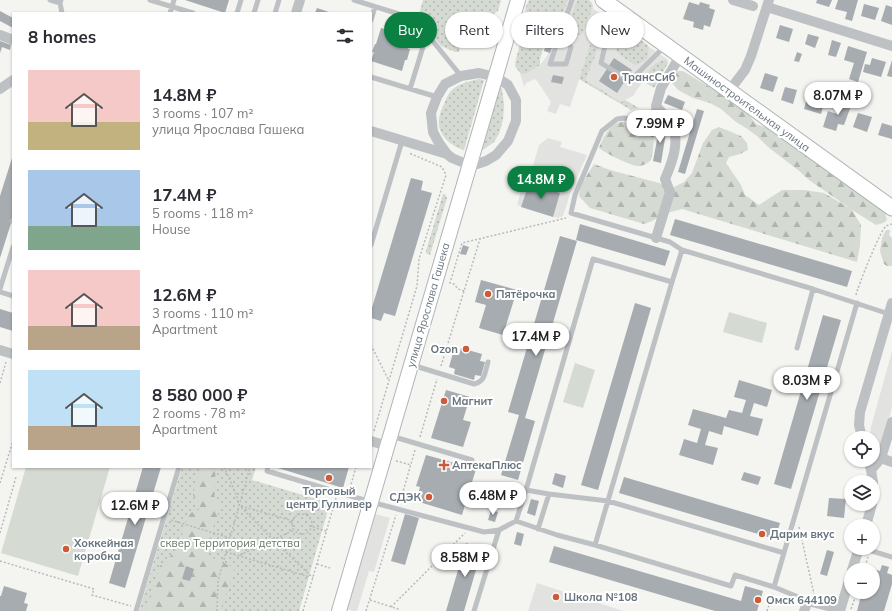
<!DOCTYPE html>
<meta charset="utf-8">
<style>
:root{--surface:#fff;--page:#f7f7f7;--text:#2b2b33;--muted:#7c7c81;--accent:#0b8043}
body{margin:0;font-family:Mulish,sans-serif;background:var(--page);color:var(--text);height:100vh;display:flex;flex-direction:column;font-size:15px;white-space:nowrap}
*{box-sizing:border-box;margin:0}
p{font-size:13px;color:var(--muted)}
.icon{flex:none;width:22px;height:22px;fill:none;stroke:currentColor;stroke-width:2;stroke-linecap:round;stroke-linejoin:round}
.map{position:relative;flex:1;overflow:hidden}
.side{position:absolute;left:12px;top:12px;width:360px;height:456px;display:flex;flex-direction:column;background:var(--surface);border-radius:0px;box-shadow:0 1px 3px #0004}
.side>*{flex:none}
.top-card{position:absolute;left:384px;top:12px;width:380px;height:36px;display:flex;gap:8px}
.controls{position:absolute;left:844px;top:431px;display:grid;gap:8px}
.controls a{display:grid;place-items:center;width:36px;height:36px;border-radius:50%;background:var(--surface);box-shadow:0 1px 3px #0004;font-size:20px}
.price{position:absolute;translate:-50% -34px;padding:0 9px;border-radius:14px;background:#fff;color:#222;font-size:13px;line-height:26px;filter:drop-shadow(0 1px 2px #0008)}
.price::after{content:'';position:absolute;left:50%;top:24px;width:12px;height:9px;margin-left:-6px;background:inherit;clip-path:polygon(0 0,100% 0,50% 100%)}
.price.active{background:var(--accent);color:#fff}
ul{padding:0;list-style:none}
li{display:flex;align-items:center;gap:12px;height:100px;padding:0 16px}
li span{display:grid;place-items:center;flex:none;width:112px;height:80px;border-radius:0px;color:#555}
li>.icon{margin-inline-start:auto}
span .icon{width:48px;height:48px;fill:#fffc;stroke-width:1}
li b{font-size:17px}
h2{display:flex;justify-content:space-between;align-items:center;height:48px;padding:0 16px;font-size:17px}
.tag{padding:0 14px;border-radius:18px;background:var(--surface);box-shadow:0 1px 3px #0004;font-size:14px;line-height:36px}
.tag.active{background:var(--accent);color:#fff}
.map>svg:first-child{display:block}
</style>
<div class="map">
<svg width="892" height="611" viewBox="0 0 892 611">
<defs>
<pattern id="grass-dots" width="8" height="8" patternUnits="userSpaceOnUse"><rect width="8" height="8" fill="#d5dad2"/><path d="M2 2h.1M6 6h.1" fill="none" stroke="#b1b5b0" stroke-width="1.8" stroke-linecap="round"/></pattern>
<pattern id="forest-firs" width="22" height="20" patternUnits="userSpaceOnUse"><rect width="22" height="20" fill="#d5dad2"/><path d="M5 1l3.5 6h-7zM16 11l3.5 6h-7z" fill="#b1b5b0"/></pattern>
</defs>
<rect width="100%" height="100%" fill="#f4f4f1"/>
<path fill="#e2e3e1" d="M568 0H582L603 16 667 59 659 61 654 64 633 96 621 102 586 80 602 36 603 16 598 21 570 107 560 104 556 114 547 111 551 102 537 81 535 79 526 83 524 87 520 73 526 74 540 65 547 56Z
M548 138 562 142 560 147 587 155 571 191 563 216 558 218 517 205 526 173H531L539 145Z
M892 351V407L881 448 873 446V438H870L871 427Z
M375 514 390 518 374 572 369 571 357 611H354L346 609Z
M537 583 623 611H528Z"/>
<path fill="url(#grass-dots)" d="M423 0H501L498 11 489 17 475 25 470 23 462 35 459 52H455L441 46 418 18Z
M529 0H568L558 26 553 23 550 32 555 34 552 43 545 42 540 59V65L526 74 520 73 515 66 516 59 523 33 524 18 526 6Z
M578 0H589L592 3 593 6 583 33C580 35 577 36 574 35 563 32 574 10 576 3Z
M603 16C605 38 593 59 586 80L621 102 625 100 639 108 631 110 579 79 598 21Z
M622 33H630L648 45C650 57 647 62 635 65 622 56 604 49 622 33Z
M667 59 668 63 654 88 643 81C651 68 652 62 667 59Z
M479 79 484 80 464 150C453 147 440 137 439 125 438 119 441 110 444 104 446 99 449 92 453 89 460 83 471 81 479 79Z
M500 86 502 89 504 105 503 120 499 134 494 142 480 152Z
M443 194H445L447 198 430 255 426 253V251Z
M182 467H256L252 480 330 503 299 611H139Z"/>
<path fill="url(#forest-firs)" d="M678 71H683L724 96 749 115 756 124 768 128 885 213 887 220 883 223 876 225 852 210 861 225 860 245 857 262 682 209 667 213 652 221 644 224 590 208 579 196C580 184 588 174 594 164L610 170 674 187 684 182 692 173 703 143 712 130 719 127 741 136 747 143 748 150 740 154 729 157 726 163 741 185 745 195 759 205 782 190H804L824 193 851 209 809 180 798 170 768 147 757 136 746 128 736 122 721 109 710 103 693 98 678 90 672 83 673 75Z
M654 116 655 117C656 121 654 123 654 127 654 138 654 149 651 160 648 163 645 165 640 166 632 167 605 153 599 148 604 136 611 119 627 122 631 123 635 126 639 127 647 127 649 120 654 116Z
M886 230H890L889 235 892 238V266H887L884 264 880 251 882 238Z
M200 467H216L214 495 220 508 204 554 235 568 221 611H145L160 566 178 549 188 514 201 509 193 495Z"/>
<path fill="#d5dad2" d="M729 312 767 323 762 343 723 332Z
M575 363 595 370 583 408 563 402Z
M26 467H110L78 576 1 553Z"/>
<path fill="#a6acb0" d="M185 0H229L225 13Z
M817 0H832L829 7 816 3Z
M838 0H858L852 21 845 19 847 12 835 9Z
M689 2 699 5 700 2 710 5 709 8 715 10 710 27 704 25 703 30 693 27 694 22 683 19Z
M864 4 879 8 875 20 861 16Z
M886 5 892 7V25L881 21Z
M317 8 332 13H315Z
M0 11 13 18V28L0 21Z
M780 25 793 29 789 42 776 38Z
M381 28 412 37 408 49H410L407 60H405L402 71 371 61 374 52H372L375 44H376Z
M808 34 819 37 815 48 805 44Z
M832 40 841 43 836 57 828 55Z
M0 41 11 45 10 50 2 47 0 53Z
M546 43 553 45 550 53 544 51Z
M848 46 867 52 858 82 849 79 854 63 844 60Z
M797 52 802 54 799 62 794 61Z
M614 58 632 70 617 93 599 81Z
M872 58 886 62 881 77 863 72 865 64 870 65Z
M892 60V77L887 76Z
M765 73 778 77 773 92 760 88Z
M553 75 564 77 562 84 551 82Z
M785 87 797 90 793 104 781 100Z
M668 95 685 102 682 110 664 103Z
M807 98 824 103 821 114 804 109Z
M841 100 852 103 844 125 838 124 836 131 823 127 828 111 837 114Z
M697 109 704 111 685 174 678 172Z
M858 113 872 117 867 132 853 127Z
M882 123 892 126V139L878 135Z
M660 124 667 126 661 163 653 161Z
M13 155V217L0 258V196Z
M411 178 423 181 421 190 432 193 395 316 384 313 381 321 371 318V311Z
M529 183 560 193 553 217 521 207Z
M675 219 852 271 847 287 670 235Z
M580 224 670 251 665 266 576 240Z
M560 236 577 241 525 418 535 421 518 480 501 475 519 415 508 412Z
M463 245 469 247 466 255 460 254Z
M481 280 517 290 503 335 479 328 486 305 475 302Z
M635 303 651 308 598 490 581 485Z
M0 309 13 313V331L0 327Z
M823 315 841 320 791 489 774 484Z
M461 348 482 354 480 361 485 362 481 376 475 375 474 380 454 374 455 369 449 367 453 353 459 355Z
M739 380 772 390 767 407 754 403 750 416 763 419 758 436 724 426 722 435 709 431 705 445 718 448 713 465 679 455 684 439 697 443 701 429 688 425 693 409 726 418 729 410 742 413 746 400 734 397Z
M446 390 470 397 463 420 471 422 463 447 431 438Z
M426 455 476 469 462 515 416 501 420 487 416 486Z
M143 467H161L125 588 109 583Z
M278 467H349L343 488 278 468Z
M744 472 761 477 758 485 741 480Z
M555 473 566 476 563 488 552 484Z
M624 477 780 523 775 539 619 493Z
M829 498 846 499 844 518 827 516Z
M531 499 539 501 535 516 527 513Z
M491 510 498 512 495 522 488 520Z
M405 514 419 518 405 565 391 561Z
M517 532 524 534 521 546 514 544Z
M466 543 473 546 474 544 483 546 464 611H446Z
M554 546 741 601 745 586 763 591 757 611H715L549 562Z
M827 550 834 552 827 576 820 574Z
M882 565 889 567 887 573 892 575V584L884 611H857L862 592H873V570H869L870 568 880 571Z
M186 566 194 569 190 581 182 579Z
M4 586 27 593 24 603 28 604 26 611H0V596H1Z"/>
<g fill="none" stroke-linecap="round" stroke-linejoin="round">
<g stroke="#b0b5b8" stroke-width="16">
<path id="secondary" d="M339 611 518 0"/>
</g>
<g stroke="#b1b5b8" stroke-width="17">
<path id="primary" d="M603 0 892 208"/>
</g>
<path stroke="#b7babc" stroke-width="1.5" stroke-dasharray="2 2" stroke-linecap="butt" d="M464 291 458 289 454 284 450 283 462 243 566 218
M856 295C858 286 880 231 886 226 888 225 890 225 892 224
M371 345 389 381
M441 366 480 239
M0 383 6 362
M374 431 417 286 419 259 446 175 442 167 409 153
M420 437 437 379
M396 461 411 465
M224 467 236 494 239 505 273 540 313 578
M0 483 13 441
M350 488 356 467
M400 502 415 450
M241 506 293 521
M292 524a10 10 0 1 1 20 0a10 10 0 1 1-20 0Z
M307 515 332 502 335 503
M171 520 230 538
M313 527 326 531
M799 527 814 594
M0 533 16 477
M226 552 310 577
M240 555 294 530
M0 561 94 589 92 595 131 606
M317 564 330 568
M864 570 868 557
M370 600 398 609V611
M391 607 465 533
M851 609 857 592
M217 611 218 581 250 467
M303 611 336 498
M366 611 396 515
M767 611 773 593"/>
<path stroke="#bec1c4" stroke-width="5" d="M50 0 60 3 61 0
M150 0 193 13
M354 0 415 19 461 76
M60 3 62 13
M613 11 601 63 630 81 664 47
M170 13 174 0
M237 13 241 0
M254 13 258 0
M275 13 279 0
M371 20 375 7
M560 34 571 47 566 64H550L560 34 572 0
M371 77 437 97
M410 89 427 34
M656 106 649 117 642 121 624 118 617 119 602 131 575 195 571 213 670 242 682 250
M12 221H13
M371 245 402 141
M0 289 13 247
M0 292 13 296
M797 348 813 289
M412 365 474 384C485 382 485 372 488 362
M391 436 472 460
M268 467 267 471 371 502 484 532 499 530 516 521 557 535 595 545 731 586 735 575 774 587 808 601
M526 490 549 494
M516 521 526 490 593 259 672 282 682 250 813 289 889 314
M538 529 549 494 608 501 784 553
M595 545 672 282
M862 548 892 557
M774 587 857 303
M136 611 179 467
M474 611 499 530"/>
<path stroke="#bec1c4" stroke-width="10" d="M733 0 753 6
M767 7 892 46
M296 13 300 0
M0 35 13 40
M479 73 496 77 508 85 516 100V121L508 141 496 155 486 161 477 164 469 165 452 158 447 154 439 143 433 132 431 113 437 97 445 84 461 76Z
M0 89 13 80
M729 91 745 70 751 56 769 0
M371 131 447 154
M656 238 670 192 665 179C672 163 681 140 671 123 667 117 661 112 656 106L661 88 680 56
M0 350 13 354
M862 438 859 425 860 412 892 303
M371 441 387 446
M881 458 892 462
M868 460 871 470 873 482
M871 470 881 458 892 422
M873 484V493
M866 526 872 504
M852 570 859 548
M804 611 808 601 840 609
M840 611 851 574"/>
<use href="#secondary" stroke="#fff" stroke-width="14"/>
<use href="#primary" stroke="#fff" stroke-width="15"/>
</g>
<g fill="#cd5b38" stroke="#fff" stroke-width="1.5">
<circle cx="614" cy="77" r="4"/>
<circle cx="488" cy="294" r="4"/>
<circle cx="466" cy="349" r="4"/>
<circle cx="444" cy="401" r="4"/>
<path d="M442 459h4v4h4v4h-4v4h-4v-4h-4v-4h4z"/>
<circle cx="329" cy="478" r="4"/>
<circle cx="429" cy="497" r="4"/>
<circle cx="762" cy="534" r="4"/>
<circle cx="66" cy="549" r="4"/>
<circle cx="556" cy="597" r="4"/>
<circle cx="758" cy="600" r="4"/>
</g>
<g text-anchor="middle" stroke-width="4" stroke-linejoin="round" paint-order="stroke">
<g font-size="11" font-weight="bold" fill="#67747e" stroke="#fff" text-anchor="start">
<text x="622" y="81">ТрансСиб</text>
<text x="496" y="298">Пятёрочка</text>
<text x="458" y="353" text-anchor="end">Ozon</text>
<text x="452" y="405">Магнит</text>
<text x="452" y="469">АптекаПлюс</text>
<text x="329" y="495" text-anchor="middle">Торговый<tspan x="329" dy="13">центр Гулливер</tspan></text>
<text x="421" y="501" text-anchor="end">СДЭК</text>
<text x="770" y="538">Дарим вкус</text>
<text x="74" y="547">Хоккейная<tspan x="74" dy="13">коробка</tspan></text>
<text x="564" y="601">Школа №108</text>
<text x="766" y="604">Омск 644109</text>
</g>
<g font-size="11" fill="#67747e" stroke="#fff">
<text transform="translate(747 104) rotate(36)" y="4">Машиностроительная улица</text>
<text transform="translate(428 305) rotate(-74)" y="4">улица Ярослава Гашека</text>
</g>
<g font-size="11" fill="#687665" stroke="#fff">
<text x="230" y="547">сквер Территория детства</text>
</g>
</g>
</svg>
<div class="controls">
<a><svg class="icon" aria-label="locate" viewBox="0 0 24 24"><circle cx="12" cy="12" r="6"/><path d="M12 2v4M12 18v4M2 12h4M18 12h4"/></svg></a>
<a><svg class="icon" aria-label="layers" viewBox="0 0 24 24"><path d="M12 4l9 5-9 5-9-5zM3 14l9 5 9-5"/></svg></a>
<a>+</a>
<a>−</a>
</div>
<b class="price" style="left:838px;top:116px">8.07M ₽</b>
<b class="price" style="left:660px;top:144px">7.99M ₽</b>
<b class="price active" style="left:541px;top:200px">14.8M ₽</b>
<b class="price" style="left:536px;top:357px">17.4M ₽</b>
<b class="price" style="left:807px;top:401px">8.03M ₽</b>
<b class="price" style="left:493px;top:516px">6.48M ₽</b>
<b class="price" style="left:135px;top:526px">12.6M ₽</b>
<b class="price" style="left:465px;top:578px">8.58M ₽</b>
<div class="top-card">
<a class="tag active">Buy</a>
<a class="tag">Rent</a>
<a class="tag">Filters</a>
<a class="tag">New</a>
</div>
<section class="side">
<h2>8 homes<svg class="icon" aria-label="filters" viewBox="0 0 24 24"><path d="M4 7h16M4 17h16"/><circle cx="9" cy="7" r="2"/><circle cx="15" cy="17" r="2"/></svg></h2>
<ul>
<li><span style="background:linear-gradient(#f6c9c9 65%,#c2b280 0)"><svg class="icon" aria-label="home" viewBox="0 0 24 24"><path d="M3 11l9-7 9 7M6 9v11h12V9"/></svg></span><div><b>14.8M ₽</b><p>3 rooms · 107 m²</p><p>улица Ярослава Гашека</p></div></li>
<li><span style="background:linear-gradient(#a9c7e8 70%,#7fa58c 0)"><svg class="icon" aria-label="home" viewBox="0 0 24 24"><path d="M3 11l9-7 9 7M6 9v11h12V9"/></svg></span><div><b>17.4M ₽</b><p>5 rooms · 118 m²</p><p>House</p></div></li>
<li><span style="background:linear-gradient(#f6c9c9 70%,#b9a48a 0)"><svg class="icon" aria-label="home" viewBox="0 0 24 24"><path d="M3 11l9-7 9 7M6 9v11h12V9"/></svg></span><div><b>12.6M ₽</b><p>3 rooms · 110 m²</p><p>Apartment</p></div></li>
<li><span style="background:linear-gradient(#bfe0f5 70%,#b9a48a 0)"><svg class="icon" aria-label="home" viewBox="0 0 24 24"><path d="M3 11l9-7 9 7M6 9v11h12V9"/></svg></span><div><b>8 580 000 ₽</b><p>2 rooms · 78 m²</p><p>Apartment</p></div></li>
</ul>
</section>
</div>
